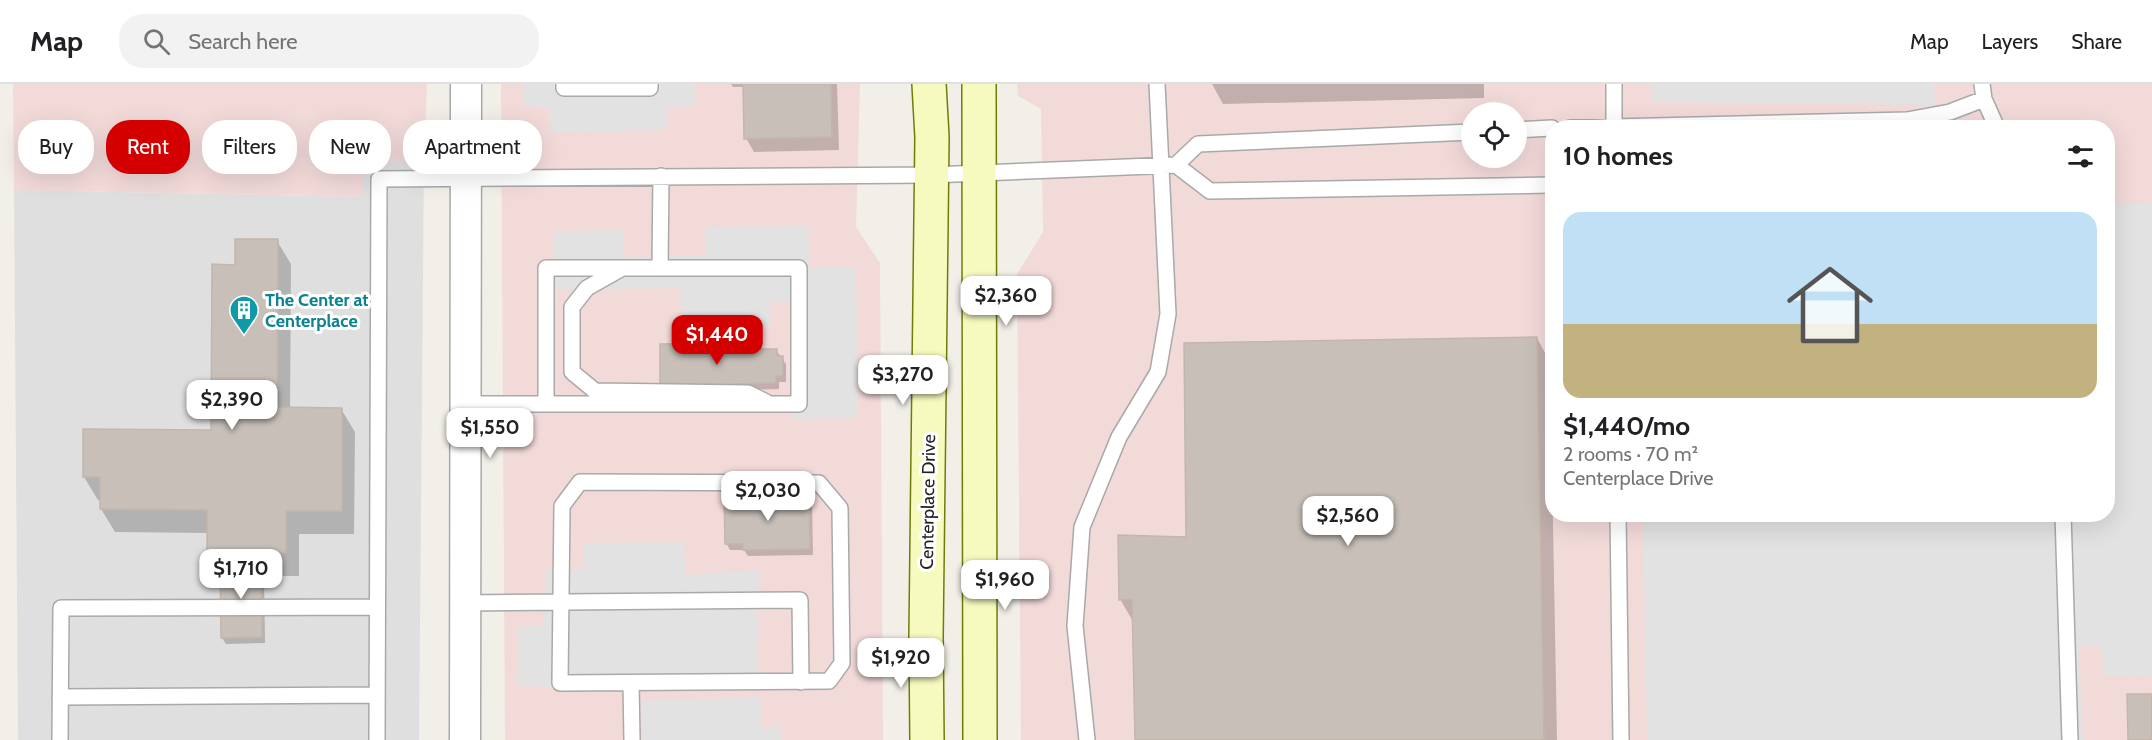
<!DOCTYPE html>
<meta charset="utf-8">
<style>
:root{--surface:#fff;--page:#f2f2f2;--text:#202124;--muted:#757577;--line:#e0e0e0;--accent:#d40000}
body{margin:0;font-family:Cabin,sans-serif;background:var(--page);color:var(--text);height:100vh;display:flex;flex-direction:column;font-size:22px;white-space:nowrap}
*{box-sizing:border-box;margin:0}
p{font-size:20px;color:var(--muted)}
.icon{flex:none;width:33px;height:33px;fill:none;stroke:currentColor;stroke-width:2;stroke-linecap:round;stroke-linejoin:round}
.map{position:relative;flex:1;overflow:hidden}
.panel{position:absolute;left:1545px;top:36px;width:570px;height:402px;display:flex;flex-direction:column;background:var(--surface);border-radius:24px;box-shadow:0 6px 24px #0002}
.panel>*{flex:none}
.top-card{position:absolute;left:18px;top:36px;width:570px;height:54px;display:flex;gap:12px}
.fabs{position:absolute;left:1461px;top:18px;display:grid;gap:12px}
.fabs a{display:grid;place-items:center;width:66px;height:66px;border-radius:50%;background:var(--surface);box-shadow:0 6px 24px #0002;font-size:30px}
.price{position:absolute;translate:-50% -51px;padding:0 14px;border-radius:12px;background:#fff;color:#222;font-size:20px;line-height:39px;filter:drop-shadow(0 2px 3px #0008)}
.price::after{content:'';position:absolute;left:50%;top:36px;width:18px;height:14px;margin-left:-9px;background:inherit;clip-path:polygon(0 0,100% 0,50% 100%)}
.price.on{background:var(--accent);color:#fff}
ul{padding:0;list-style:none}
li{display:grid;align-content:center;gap:12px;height:318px;padding:0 18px}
li span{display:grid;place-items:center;height:186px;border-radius:18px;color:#555}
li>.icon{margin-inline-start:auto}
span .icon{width:108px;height:108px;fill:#fffc;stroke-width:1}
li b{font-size:26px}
h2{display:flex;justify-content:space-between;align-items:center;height:72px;padding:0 18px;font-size:26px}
.chip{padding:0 21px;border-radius:24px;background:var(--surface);box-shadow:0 6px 24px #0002;font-size:21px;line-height:54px}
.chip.on{background:var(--accent);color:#fff}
header{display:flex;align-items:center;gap:36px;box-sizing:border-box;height:84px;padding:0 30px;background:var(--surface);border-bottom:2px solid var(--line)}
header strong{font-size:28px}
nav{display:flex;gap:33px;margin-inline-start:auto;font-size:21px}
.search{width:420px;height:54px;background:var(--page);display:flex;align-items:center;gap:15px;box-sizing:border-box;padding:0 21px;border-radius:24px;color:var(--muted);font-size:22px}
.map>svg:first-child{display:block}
</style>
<header>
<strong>Map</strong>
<div class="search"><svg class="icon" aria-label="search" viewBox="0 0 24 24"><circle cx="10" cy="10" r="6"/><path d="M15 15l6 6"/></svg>Search here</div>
<nav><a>Map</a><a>Layers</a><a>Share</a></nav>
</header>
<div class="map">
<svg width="2152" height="656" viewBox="0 0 2152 656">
<rect width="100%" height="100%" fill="#f2efe9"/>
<path fill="#e0dfdf" d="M364 78H424L419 656H18L14 106 362 113Z"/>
<path fill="#f2dad9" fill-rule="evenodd" d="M13 0H427L424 78H365L362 113 14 106Z
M501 0H860L856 143 880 179 883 656H505Z
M1017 0H2152V656H1021L1017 190 1043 148 1041 25 1018 12ZM1472 28H1516V74H1472ZM1552 44H2108V430H1552Z"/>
<path fill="#e2e2e2" d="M523 0H696V22L667 23 666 46 549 48 550 23 523 21Z
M1651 0H1934L1935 21 1651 18Z
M2152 119V591L2104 592 2101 561 2079 563 2083 656H1647L1643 431 2108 430V120Z
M808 142 809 183H856L858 334 791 335 789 217 770 218 771 244 681 245 680 204 554 206 553 147 623 146 624 173 706 172V143Z
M684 458 686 491 759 486 757 605 517 602V543L544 541 546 486H584V459Z
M760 613 761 643 781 644V656H643L642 617Z"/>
<path fill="#0003" d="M731 0H837L839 66 754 68 746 54 745 3H733Z
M1212 0H1484V14L1223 20Z
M277 157 291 180 290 325H341L355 348 354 450H299V492H264L265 559 226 560 222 554 221 491 208 469 209 449 115 448 101 425V416H98L84 393 212 348 237 182Z
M1537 254 1550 278 1557 656H1136L1134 539 1120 515 1188 454Z
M741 261 744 267 776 266 786 280V298H779V305L738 306 713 313Z
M809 412 812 419 813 471 748 472 744 466H730L726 459Z"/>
<path fill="#c7bfb8" stroke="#c4b6ab" stroke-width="1.5" d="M743 0H831L832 53 744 55Z
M235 155H278L277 323 342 324V427H286V469H207V426L100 425V393H83V345L211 346 212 180 235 181Z
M1537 253 1544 656H1135L1132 515 1119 516 1118 451 1186 453 1184 259Z
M742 259V265H777V272H783V292H776V299L735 300V306L660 302V260Z
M809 411 810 465 743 466V460H725L724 412Z
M261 479 262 553 221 554 220 480Z
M2127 610H2152V656H2128Z"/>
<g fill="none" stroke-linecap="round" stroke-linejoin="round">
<g stroke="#a9a9a9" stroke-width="18">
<path id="lane" d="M564 0V4H650V0
M1614 0V44
M1982 0 1984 15 1997 44
M1570 44 1907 36 1950 28 1984 15
M1516 46 1552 44
M1176 81 1198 60 1472 48
M660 184 661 92
M619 186 587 204 572 223V288L595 307 748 309 766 318
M466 320H799V184H546V320
M580 398 819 399 840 424 842 579 829 597 560 599 562 422Z
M1618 430 1621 656
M2063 430 2070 656
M466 519 800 516 801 598
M631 599 632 656
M60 613 377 611
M60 656 61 524 377 523
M377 656 379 95 931 91 1176 81 1210 107 1552 101
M1087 656 1075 542 1082 443 1119 353 1158 288 1168 230 1157 0"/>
</g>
<g stroke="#a9a9a9" stroke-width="33">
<path id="street" d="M465 656 466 0"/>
</g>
<g stroke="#707d05" stroke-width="36">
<path id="secondary" d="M979 0 980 656
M927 656 926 554 932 53 929 0"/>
</g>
<use href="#lane" stroke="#fff" stroke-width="15"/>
<use href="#street" stroke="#fff" stroke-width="30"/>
<use href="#secondary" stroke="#f7fabf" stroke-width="33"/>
</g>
<defs>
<g id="building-pin" transform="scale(1.5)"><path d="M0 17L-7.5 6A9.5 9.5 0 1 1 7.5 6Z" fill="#0f9aa8" stroke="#fff"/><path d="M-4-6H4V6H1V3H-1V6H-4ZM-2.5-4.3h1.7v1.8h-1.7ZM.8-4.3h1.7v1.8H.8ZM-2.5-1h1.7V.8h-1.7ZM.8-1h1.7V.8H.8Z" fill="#fff"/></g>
</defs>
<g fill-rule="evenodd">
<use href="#building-pin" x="244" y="226"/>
</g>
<g text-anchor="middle" stroke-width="6" stroke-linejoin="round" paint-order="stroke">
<g font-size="18" font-weight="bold" fill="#0d838f" stroke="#fff" text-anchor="start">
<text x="265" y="222">The Center at<tspan x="265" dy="21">Centerplace</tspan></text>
</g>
<g font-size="18" fill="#222" stroke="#fff">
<text transform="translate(928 418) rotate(-89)" y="6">Centerplace Drive</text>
</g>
</g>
</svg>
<div class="fabs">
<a><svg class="icon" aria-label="locate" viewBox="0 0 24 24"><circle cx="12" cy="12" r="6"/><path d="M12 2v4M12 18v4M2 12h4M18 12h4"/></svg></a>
</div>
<b class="price" style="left:1006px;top:243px">$2,360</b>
<b class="price on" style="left:717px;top:282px">$1,440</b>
<b class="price" style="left:903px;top:322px">$3,270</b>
<b class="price" style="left:232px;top:347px">$2,390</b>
<b class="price" style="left:490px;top:375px">$1,550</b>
<b class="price" style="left:768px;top:438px">$2,030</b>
<b class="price" style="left:1348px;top:463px">$2,560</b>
<b class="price" style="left:241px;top:516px">$1,710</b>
<b class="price" style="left:1005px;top:527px">$1,960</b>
<b class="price" style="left:901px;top:605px">$1,920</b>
<div class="top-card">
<a class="chip">Buy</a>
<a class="chip on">Rent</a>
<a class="chip">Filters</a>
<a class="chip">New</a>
<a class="chip">Apartment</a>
</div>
<section class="panel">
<h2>10 homes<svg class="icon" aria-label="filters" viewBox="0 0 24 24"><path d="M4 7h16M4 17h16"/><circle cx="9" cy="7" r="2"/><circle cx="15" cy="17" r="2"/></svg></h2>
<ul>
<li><span style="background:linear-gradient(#bfe0f5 60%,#c2b280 0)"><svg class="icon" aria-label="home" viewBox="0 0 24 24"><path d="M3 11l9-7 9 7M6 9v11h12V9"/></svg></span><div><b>$1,440/mo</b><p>2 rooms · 70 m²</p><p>Centerplace Drive</p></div></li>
</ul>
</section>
</div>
